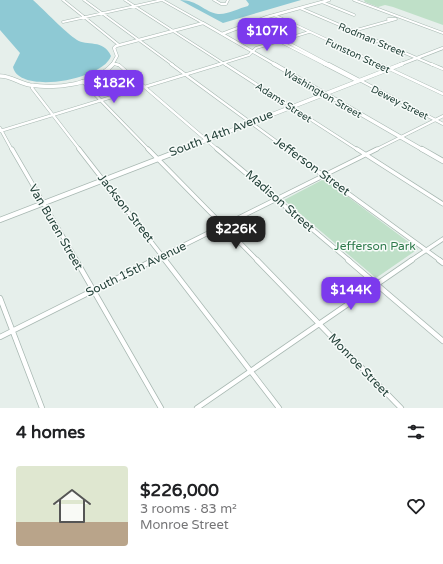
<!DOCTYPE html>
<meta charset="utf-8">
<style>
:root{--surface:#fff;--page:#f6f6f6;--text:#202124;--muted:#757577;--line:#e0e0e0;--accent:#7c3aed}
body{margin:0;font-family:"Varela Round",sans-serif;background:var(--page);color:var(--text);height:100vh;display:flex;flex-direction:column;font-size:15px;white-space:nowrap}
*{box-sizing:border-box;margin:0}
p{font-size:13px;color:var(--muted)}
.icon{flex:none;width:22px;height:22px;fill:none;stroke:currentColor;stroke-width:2;stroke-linecap:round;stroke-linejoin:round}
.map{position:relative;height:408px;overflow:hidden}
.details{display:flex;flex-direction:column;background:var(--surface);flex:1}
.details>*{flex:none}
.price{position:absolute;translate:-50% -34px;padding:0 9px;border-radius:8px;background:var(--accent);color:#fff;font-size:13px;line-height:26px;filter:drop-shadow(0 1px 2px #0008)}
.price::after{content:'';position:absolute;left:50%;top:24px;width:12px;height:9px;margin-left:-6px;background:inherit;clip-path:polygon(0 0,100% 0,50% 100%)}
.price.active{background:#222;color:#fff}
ul{padding:0;list-style:none}
li{display:flex;align-items:center;gap:12px;height:100px;padding:0 16px}
li+li{border-top:1px solid var(--line)}
li span{display:grid;place-items:center;flex:none;width:112px;height:80px;border-radius:4px;color:#555}
li>.icon{margin-inline-start:auto}
span .icon{width:48px;height:48px;fill:#fffc;stroke-width:1}
li b{font-size:17px}
h2{display:flex;justify-content:space-between;align-items:center;height:48px;padding:0 16px;font-size:17px}
.map>svg:first-child{display:block}
</style>
<div class="map">
<svg width="443" height="408" viewBox="0 0 443 408">
<rect width="100%" height="100%" fill="#e6efeb"/>
<path fill="#bfe0c8" d="M364 0H443V25L393 7 385 5 378 7 365 2Z
M324 179 418 249 376 278 284 200Z"/>
<path fill="#8ec9d4" d="M0 0H33C44 10 65 32 77 40 86 46 104 39 111 56 103 80 19 95 13 67L20 53 0 30Z
M180 0C198 0 204 12 218 14 227 15 239 8 248 6L249 4 246 0H301L223 23Z"/>
<g fill="none" stroke-linecap="round" stroke-linejoin="round">
<g stroke="#a8b8b2" stroke-width="3">
<path id="minor-far3" d="M63 0 119 45
M84 0 173 65
M125 0 226 65
M162 0 203 23
M214 0 221 4H226L228 0
M354 0 443 33
M322 2 354 15
M300 8 433 65
M274 15 381 65
M63 22 162 0
M247 25 258 29
M353 31 396 19H388L389 20
M283 40 330 65
M279 41 326 65
M115 64 119 65
M217 65 249 55 256 48 309 32"/>
</g>
<g stroke="#a8b8b2" stroke-width="3.5">
<path id="minor-far2" d="M115 64 119 65 218 150
M171 64 288 150
M225 64 358 150
M324 64 355 80
M329 64 443 124
M379 64 443 94
M431 64 443 69
M82 81 149 150
M33 85 32 88 80 150
M0 128 12 150
M0 131 220 64
M375 150 443 116"/>
</g>
<g stroke="#a8b8b2" stroke-width="5">
<path id="minor-far1" d="M12 149 77 261
M79 149 166 261
M148 149 258 261
M217 149 350 261
M287 149 441 261
M357 149 443 204
M152 261 377 149
M410 261 443 239"/>
</g>
<g stroke="#a8b8b2" stroke-width="6">
<path id="minor" d="M76 260 161 408
M165 260 279 408
M257 260 401 408
M348 260 443 341
M439 260 443 263
M0 298 42 408
M0 337 154 260
M197 408 412 260"/>
</g>
<g stroke="#a8b8b2" stroke-width="3.5">
<path id="tertiary-far2" d="M222 34 267 17 329 0
M112 65 117 56 114 48 116 46 203 23 276 65
M399 65 443 48"/>
</g>
<g stroke="#a8b8b2" stroke-width="4.5">
<path id="tertiary-far1" d="M274 64 423 150
M0 76C11 76 19 83 30 85 56 89 95 85 113 64
M181 150 402 64"/>
</g>
<g stroke="#a8b8b2" stroke-width="6">
<path id="tertiary" d="M422 149 443 161
M0 220 184 149"/>
</g>
<use href="#minor-far3" stroke="#fff" stroke-width="2"/>
<use href="#minor-far2" stroke="#fff" stroke-width="2.5"/>
<use href="#minor-far1" stroke="#fff" stroke-width="3.5"/>
<use href="#minor" stroke="#fff" stroke-width="4.5"/>
<use href="#tertiary-far2" stroke="#fff" stroke-width="2.5"/>
<use href="#tertiary-far1" stroke="#fff" stroke-width="3.5"/>
<use href="#tertiary" stroke="#fff" stroke-width="4.5"/>
</g>
<g text-anchor="middle" stroke-width="3" stroke-linejoin="round" paint-order="stroke">
<g font-size="10" fill="#24423a" stroke="#f7fbf9">
<text transform="translate(372 39) rotate(23)" y="4">Rodman Street</text>
<text transform="translate(358 55) rotate(25)" y="4">Funston Street</text>
<text transform="translate(323 93) rotate(30)" y="4">Washington Street</text>
<text transform="translate(284 102) rotate(33)" y="4">Adams Street</text>
<text transform="translate(400 102) rotate(27)" y="4">Dewey Street</text>
</g>
<g font-size="12" fill="#24423a" stroke="#f7fbf9">
<text transform="translate(221 133) rotate(-21)" y="4">South 14th Avenue</text>
<text transform="translate(312 166) rotate(36)" y="4">Jefferson Street</text>
<text transform="translate(280 201) rotate(41)" y="4">Madison Street</text>
<text transform="translate(126 208) rotate(52)" y="4">Jackson Street</text>
<text transform="translate(56 227) rotate(60)" y="4">Van Buren Street</text>
<text transform="translate(136 269) rotate(-26)" y="4">South 15th Avenue</text>
<text transform="translate(359 365) rotate(46)" y="4">Monroe Street</text>
</g>
<g font-size="12" fill="#2d7a4b" stroke="#f7fbf9">
<text x="375" y="250">Jefferson Park</text>
</g>
</g>
</svg>
<b class="price" style="left:267px;top:52px">$107K</b>
<b class="price" style="left:114px;top:104px">$182K</b>
<b class="price active" style="left:236px;top:250px">$226K</b>
<b class="price" style="left:351px;top:311px">$144K</b>
</div>
<section class="details">
<h2>4 homes<svg class="icon" aria-label="filters" viewBox="0 0 24 24"><path d="M4 7h16M4 17h16"/><circle cx="9" cy="7" r="2"/><circle cx="15" cy="17" r="2"/></svg></h2>
<ul>
<li><span style="background:linear-gradient(#dfe7d0 70%,#b9a48a 0)"><svg class="icon" aria-label="home" viewBox="0 0 24 24"><path d="M3 11l9-7 9 7M6 9v11h12V9"/></svg></span><div><b>$226,000</b><p>3 rooms · 83 m²</p><p>Monroe Street</p></div><svg class="icon" aria-label="heart" viewBox="0 0 24 24"><path d="M12 20l-8-8c-3-5 5-10 8-4 3-6 11-1 8 4z"/></svg></li>
</ul>
</section>
